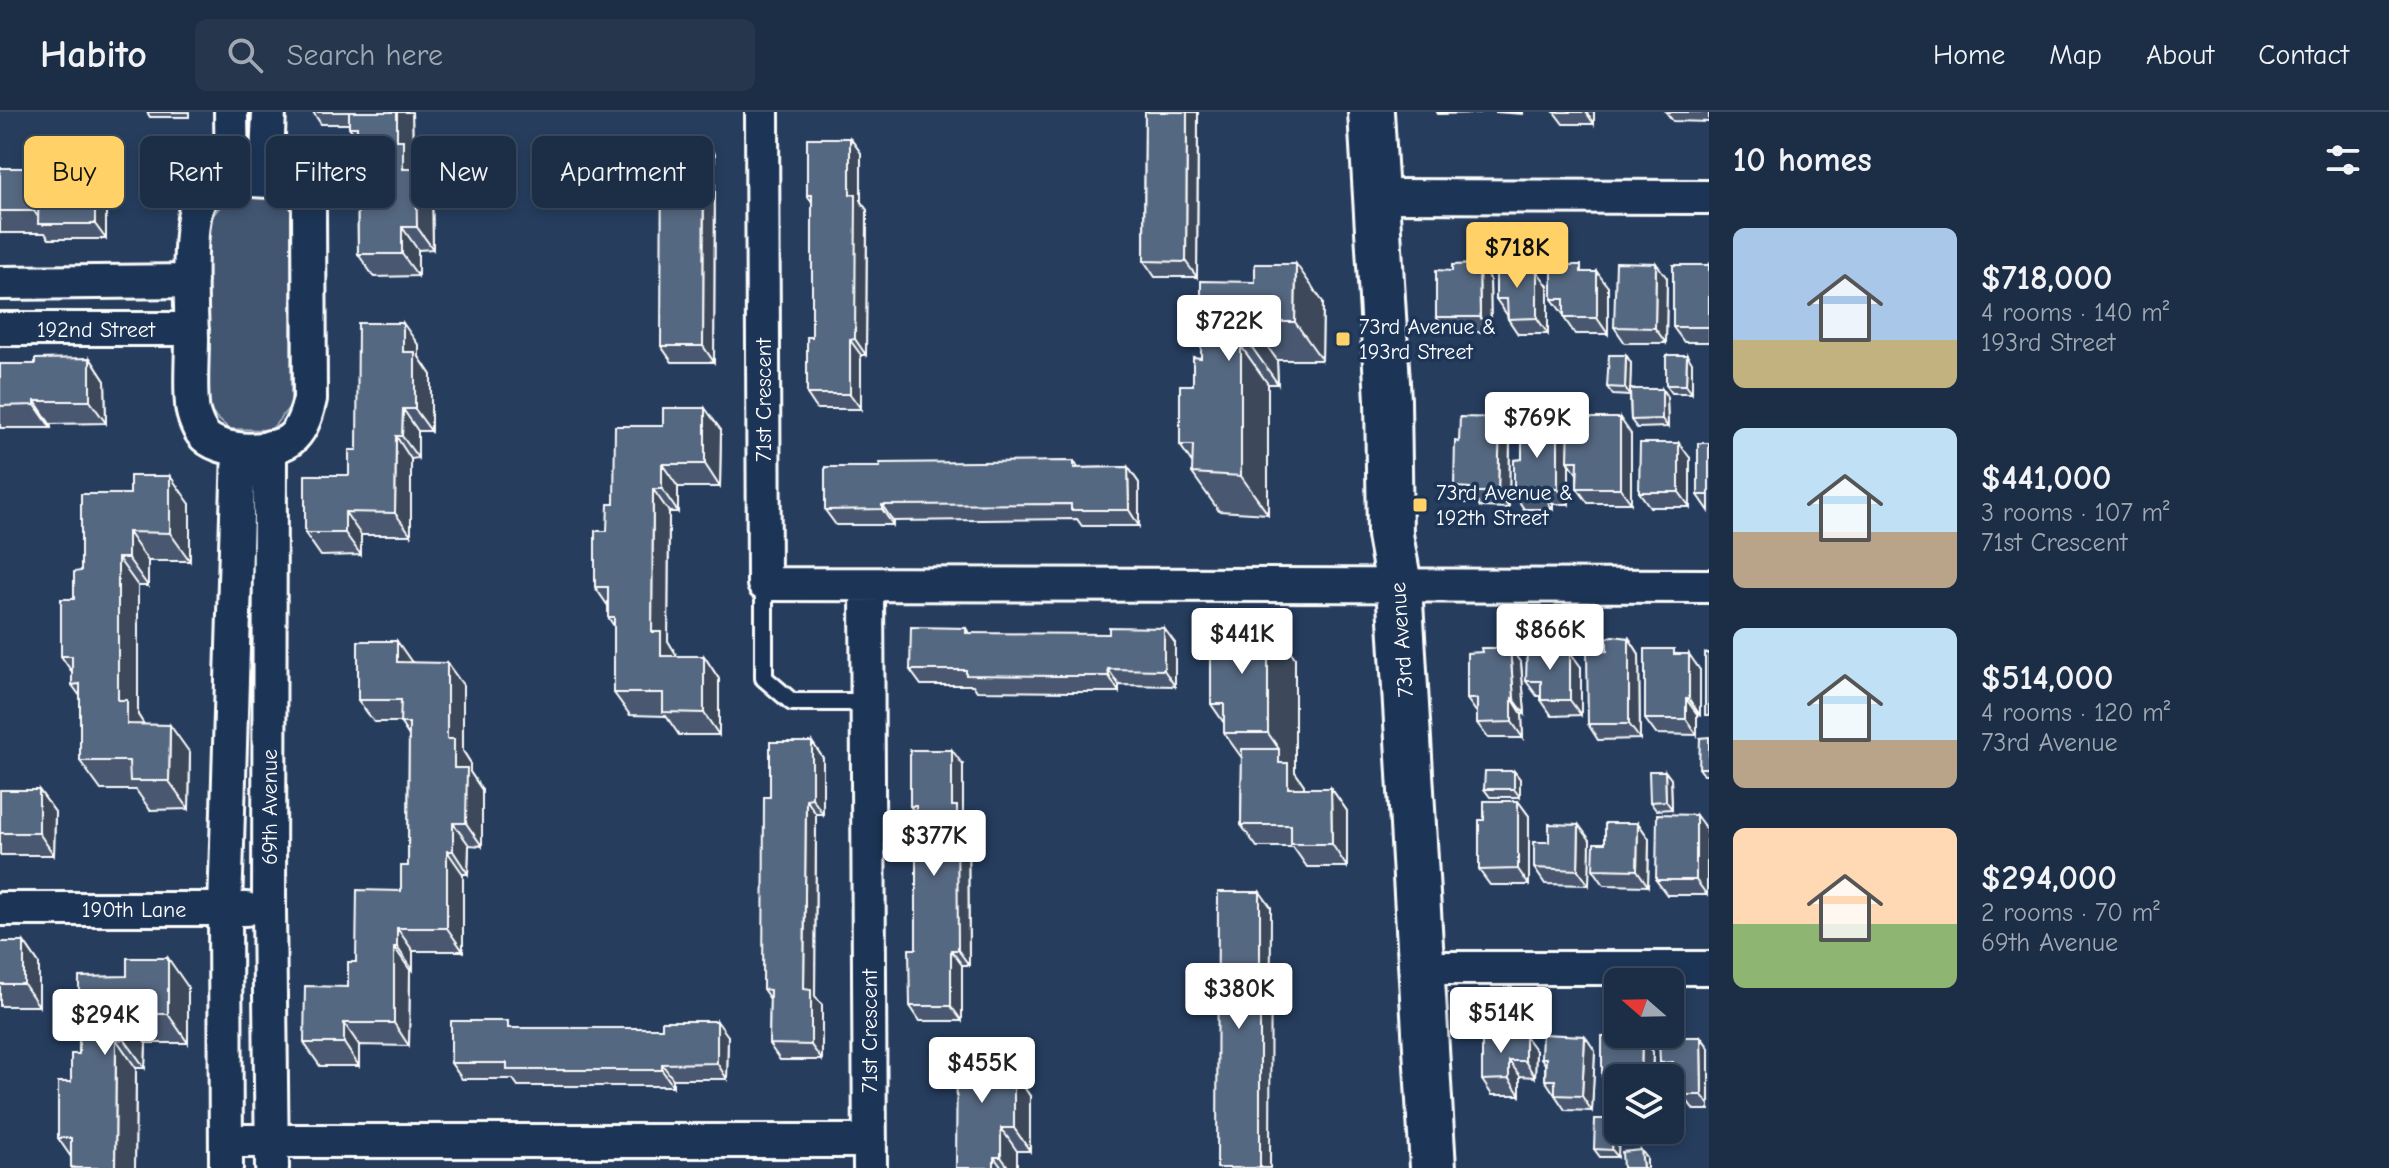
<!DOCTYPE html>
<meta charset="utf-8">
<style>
:root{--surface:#1c2e46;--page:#25364d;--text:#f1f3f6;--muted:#a0a8b3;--line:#3a4a5f;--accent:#ffd166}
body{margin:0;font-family:"Comic Neue",sans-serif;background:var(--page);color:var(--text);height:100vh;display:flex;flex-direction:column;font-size:30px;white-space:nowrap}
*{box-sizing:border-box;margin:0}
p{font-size:26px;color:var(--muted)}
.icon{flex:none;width:44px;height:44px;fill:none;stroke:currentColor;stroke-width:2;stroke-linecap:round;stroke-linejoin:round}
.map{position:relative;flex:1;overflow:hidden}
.sheet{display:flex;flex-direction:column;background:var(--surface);width:680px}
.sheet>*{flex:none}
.banner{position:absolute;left:24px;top:24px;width:760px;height:72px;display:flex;gap:16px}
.needle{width:52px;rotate:290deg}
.buttons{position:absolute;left:1604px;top:856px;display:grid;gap:16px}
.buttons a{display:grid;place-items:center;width:80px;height:80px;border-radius:12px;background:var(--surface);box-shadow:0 4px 12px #0003,0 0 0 2px var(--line);font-size:40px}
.price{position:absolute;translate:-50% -68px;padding:0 18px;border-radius:8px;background:#fff;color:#222;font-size:26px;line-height:52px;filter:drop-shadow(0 2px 4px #0008)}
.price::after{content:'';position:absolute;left:50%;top:48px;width:24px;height:18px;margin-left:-12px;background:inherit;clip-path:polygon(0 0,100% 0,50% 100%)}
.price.selected{background:var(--accent);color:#111}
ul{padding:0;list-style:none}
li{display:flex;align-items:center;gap:24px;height:200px;padding:0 24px}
li span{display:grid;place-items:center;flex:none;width:224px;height:160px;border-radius:12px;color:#555}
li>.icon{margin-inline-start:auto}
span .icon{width:96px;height:96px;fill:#fffc;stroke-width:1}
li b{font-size:34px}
h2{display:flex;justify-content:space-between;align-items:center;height:96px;padding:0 24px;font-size:34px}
.tag{padding:0 28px;border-radius:12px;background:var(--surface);box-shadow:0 4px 12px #0003,0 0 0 2px var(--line);font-size:28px;line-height:72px}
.tag.selected{background:var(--accent);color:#111}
header{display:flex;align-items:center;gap:48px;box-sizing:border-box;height:112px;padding:0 40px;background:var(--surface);border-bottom:2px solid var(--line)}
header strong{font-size:38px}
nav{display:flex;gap:44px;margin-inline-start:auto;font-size:28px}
.search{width:560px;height:72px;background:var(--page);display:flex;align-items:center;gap:20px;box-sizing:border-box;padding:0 28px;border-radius:12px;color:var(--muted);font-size:30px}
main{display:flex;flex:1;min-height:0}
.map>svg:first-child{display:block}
</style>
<header>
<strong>Habito</strong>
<div class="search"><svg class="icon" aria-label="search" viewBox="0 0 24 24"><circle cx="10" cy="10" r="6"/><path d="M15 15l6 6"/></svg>Search here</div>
<nav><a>Home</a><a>Map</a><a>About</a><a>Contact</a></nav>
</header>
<main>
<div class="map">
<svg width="1709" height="1056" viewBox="0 0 1709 1056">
<rect width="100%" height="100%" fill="#263d5e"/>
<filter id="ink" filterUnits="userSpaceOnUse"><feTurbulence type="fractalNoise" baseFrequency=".0125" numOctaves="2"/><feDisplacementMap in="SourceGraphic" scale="16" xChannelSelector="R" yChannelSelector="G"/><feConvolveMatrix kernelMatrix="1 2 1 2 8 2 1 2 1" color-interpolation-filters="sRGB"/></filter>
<g filter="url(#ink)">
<path fill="#425672" stroke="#a0aab8" stroke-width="2" d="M230 82H268L291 96V293L271 318 229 317 205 295 207 111Z"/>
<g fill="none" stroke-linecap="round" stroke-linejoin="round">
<g stroke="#fff" stroke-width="22">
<path id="lane" d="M764 472V566L792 590H868"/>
</g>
<g stroke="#fff" stroke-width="38">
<path id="street" d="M231 0 232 67
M762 0 764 472 1709 474
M232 67 289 70 306 80 309 96 310 287C307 300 303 315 293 325 275 343 217 342 202 321 197 314 192 300 192 292 190 270 192 247 192 225 191 195 187 116 198 91 206 75 217 72 232 67Z
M266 68 269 0
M1376 84 1709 85
M0 171 191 169
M0 217H192
M270 335 269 797 272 1056
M867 473 870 1056
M0 797H246
M1421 856H1709
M226 1029H870
M226 1056 225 797 239 338"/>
</g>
<g stroke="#fff" stroke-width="50">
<path id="secondary" d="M1371 0 1388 288 1390 423 1399 473 1433 1056"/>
</g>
<use href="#lane" stroke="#1d3557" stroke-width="16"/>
<use href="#street" stroke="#1d3557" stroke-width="32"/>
<use href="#secondary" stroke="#1d3557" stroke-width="44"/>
</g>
<path fill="#49596f" stroke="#fff" stroke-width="2" d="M147 0H189V5H150Z
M313 0H412L413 43 419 51V61L432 79 433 137 418 138V164L374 165 358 142 357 26 349 15V12H321Z
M1145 0H1198L1197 165H1155L1144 149Z
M1437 0H1480V1L1438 2Z
M1495 0H1523V2Z
M1554 0H1594V12H1563Z
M1666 0H1709V10L1673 9Z
M850 26 861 41V90L867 98 866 243H861V297H817L807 282 812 225V90L807 83Z
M715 42 714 250H672L661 234Z
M0 56 43 70H95L106 86V127H49L45 121H0Z
M1709 153V230H1684L1673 215Z
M1528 159 1548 174V222H1518L1508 207 1507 203 1496 187Z
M1585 160 1608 175V222H1575L1564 206V202H1563L1552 187Z
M1667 166 1666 231H1625L1614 215Z
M1490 168 1491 220H1447L1436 205Z
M1201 169 1323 190 1322 248H1277L1278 272H1268V402L1219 399 1192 361 1193 352 1180 333 1193 273 1201 246Z
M419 234V245L431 263V319H418V346L411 347V423H361V443L321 444 305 421 349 363 357 338Z
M1626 243 1631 251 1630 277H1662L1667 285 1668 315 1637 316 1631 308 1630 284 1613 283 1607 275Z
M90 246 105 269 106 311 50 312 51 316H0V252H35Z
M1692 251V281H1672L1666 273Z
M1558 313 1568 328 1631 322V391H1588L1577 376V362L1569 350V392H1553V397H1524L1514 382 1522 347Z
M663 314 721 318 720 375H678V400H669L668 529 676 544H704L719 567V623H679L666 604 630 603 614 581V514L608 505V494L595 475 614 392Z
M1510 322 1509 396 1480 395 1478 391H1464L1454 375 1459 330Z
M1709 331V399L1698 383Z
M1690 346V395H1650L1639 380Z
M1074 349 1078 356 1128 355 1139 371V414H1082L1077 407 893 409V413H836L825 398 880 355Z
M81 382 190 392V449H148V474H138V603L144 613 190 641 189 697 150 698 136 678H101L80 649V584L72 573V560L61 544 81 459Z
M1268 508 1295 546V660L1304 673V676H1331L1347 699V755H1307L1293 735H1257L1241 713 1242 646 1224 621V611L1211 592 1224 537Z
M966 516 969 521 1175 531V574L1119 573V580H1070L977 579 973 573H921L910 558Z
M1629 526 1639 542 1640 627 1598 628 1588 612 1607 539Z
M1555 536 1558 540 1581 555V603L1552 604 1541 588V584H1537L1526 569Z
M1482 540 1521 551 1525 602H1522L1523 626H1488L1477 611V601L1467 587Z
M1677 542 1700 558V603L1697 602V623L1656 622 1645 607Z
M412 550 463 573V639L470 650V660L482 678V734L469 733 468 762H463V839H413V858H410L409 934 359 933V954H320L304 931 348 875 356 850 401 779 408 754 409 624 400 610H374L358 588Z
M1709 625V663H1704L1699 656Z
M812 630 823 646V702H816L815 884 822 893V948H780L769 932 770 887 763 877 770 685Z
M963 653V702L968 709 969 853H962V909H920L910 894 916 837V702L910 694Z
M1514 659 1520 667V685H1490L1484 677Z
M1665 659 1671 667 1672 697 1656 698 1650 690Z
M0 678H39L55 700 54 743H0Z
M1518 689 1529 704V773H1490L1479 758 1484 708Z
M1638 711 1649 727 1648 774 1604 773 1593 757 1605 731Z
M1707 718V783H1667L1656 768Z
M1590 728 1589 773 1545 772 1534 756 1549 730Z
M0 830H24L39 852V894H0Z
M79 865 188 875V931H146L145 956H136L135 1056H72L71 1045 58 1026 79 942Z
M513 916 728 924 727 967H673V974H518L513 967H462L451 951Z
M1482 923 1536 939 1535 965 1520 964V983H1492L1482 968Z
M1642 924 1653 940 1652 966H1618V980H1613L1602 964Z
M1701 925 1709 936V998H1694L1673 969V966H1670L1660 951Z
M1595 939 1592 999 1565 998 1545 968V952L1541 946Z
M1017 956V965L1030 984V1039H1017V1056H956Z
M1618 1018V1045H1600L1594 1037Z"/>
<path fill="#3c485a" stroke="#fff" stroke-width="2" d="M397 0H412L413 43 419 51V61L432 79 433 137 417 115 397 28Z
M1187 0H1198L1197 165 1186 150Z
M1586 0H1594V12Z
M850 26 861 41V90L867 98 866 243 855 227 850 82Z
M704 27 715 42 714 250 703 234Z
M34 56 49 79 43 112 34 99Z
M95 70 106 86V127L95 112Z
M402 115 418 138V164L402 142Z
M1656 151 1667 166 1666 231 1655 216Z
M1296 152 1323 190 1322 248 1295 210Z
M1479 152 1490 168 1491 220 1480 205Z
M1537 159 1548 174V222L1537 206Z
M1597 160 1608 175V222L1597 206Z
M1250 210 1277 248 1278 272 1251 234Z
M403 211 419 234V245L431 263V319L415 297 403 240Z
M850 228 861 243V297L850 282Z
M1241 234 1268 272V402L1241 364Z
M1626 243 1631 251 1630 284 1625 276Z
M1687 243 1692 251V281L1686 273Z
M90 246 105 269 106 311 90 289Z
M1662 277 1667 285 1668 315 1662 307Z
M35 289 50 312 51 316 35 293Z
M705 296 721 318 720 375 705 352Z
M403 297 418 319V346L402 324Z
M1500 306 1510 322 1509 396 1498 380Z
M1620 306 1631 322V391L1620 376Z
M1558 313 1569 328V392L1558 377Z
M396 324 411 347V423L395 401Z
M1679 331 1690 346V395L1679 380Z
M662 352 678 375V400L662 377Z
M1128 355 1139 371V414L1129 398Z
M170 364 190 392V449L170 421Z
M653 377 669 400 668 529 676 542V566L661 544 652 520Z
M1542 377 1553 392V397L1542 382Z
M882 393 893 409V413L882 397Z
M345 400 361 423V443L345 421Z
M128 420 148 449V474L128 446Z
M118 446 138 474V603L147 617 127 612 118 588Z
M1268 508 1295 546V660L1304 673V699L1288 676 1279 651V637L1268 621Z
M1164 516 1175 531V574L1164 558Z
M1629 526 1639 542 1640 627 1629 612Z
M397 529 413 552 397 550Z
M1510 536 1521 551 1525 602 1514 587Z
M1570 540 1581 555V603L1570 588Z
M1689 542 1700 558V603L1689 587Z
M704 544 719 567V623L704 601Z
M447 551 463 573V639L470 650V660L482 678V734L466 711 447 627Z
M1108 557 1119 573V580L1109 564Z
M1512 586 1522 602 1523 626 1512 610Z
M1686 587 1697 602V623L1686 607Z
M170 613 190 641 189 697 169 669Z
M812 630 823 646V702L812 686Z
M952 638 963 653V702L968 709 969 853 958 838 952 694Z
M1514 659 1520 667V685L1514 677Z
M1665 659 1671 667 1672 697 1666 689Z
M1331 676 1347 699V755L1332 732Z
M39 678 55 700 54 743 39 721Z
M806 687 816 702 815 884 822 893V948L811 933 804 877Z
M1518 689 1529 704V773L1518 757Z
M1696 703 1707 718V783L1696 768Z
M453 711 469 733 468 762 453 739Z
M1638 711 1649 727 1648 774 1637 758Z
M1579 713 1590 728 1589 773 1578 758Z
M447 739 463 762V839L447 816Z
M1260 780 1271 795 1270 1056H1260Z
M397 816 413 839V858L397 835Z
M24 830 39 852V894L24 872Z
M394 835 410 858 409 934 394 911Z
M951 838 962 853V909L951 894Z
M168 846 188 875V931L168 902Z
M126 902 146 931 145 956 125 928Z
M717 909 728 924 727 967 717 951Z
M344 911 359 933V954L344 931Z
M1525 924 1536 939 1535 965 1525 949Z
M1585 924 1595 939 1592 999 1582 984Z
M1642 924 1653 940 1652 966H1642L1641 965Z
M1701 925 1709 936V993L1702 983Z
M116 927 136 956 135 1056H115Z
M1002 934 1017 956V965L1030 984V1039L1014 1016 1001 961Z
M1509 949 1520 964V983L1509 967Z
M662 952 673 967V974L662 958Z
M1614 1007 1618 1014 1619 1018 1618 1045 1612 1038Z
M1001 1016 1017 1039V1056H1009L1001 1045Z
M1641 1038 1647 1046V1056H1643Z
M994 1045 1002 1056H994Z"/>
<path fill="#556781" stroke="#fff" stroke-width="2" d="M349 0H397V28H403V57H416L417 115H402V142H358L357 15H349Z
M1145 0H1187L1186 150 1144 149Z
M662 26 704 27 703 234H661Z
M807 26H850V82H856L855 227 850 228V282H807V225H812V83H807Z
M0 56H34V99H0Z
M39 70H95V112H38Z
M1616 150 1656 151 1655 216 1614 215Z
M1255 152H1296L1295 210H1250L1251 234H1241V364L1192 361 1193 333H1180V273H1193V245L1201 246V169L1255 170Z
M1479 152 1480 205H1436V158L1452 159V153Z
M1496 152H1523V159H1537V206L1508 207 1507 187H1496Z
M1552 153H1581V160H1597V206H1564V187H1552Z
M1673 153H1709V215H1673Z
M358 211H403V240H415V297H403L402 324H396L395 401 345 400V421H305V363H349V338H357Z
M1609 243H1626L1625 276 1607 275Z
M1666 243H1687L1686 273H1666Z
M90 246V289H35V293L0 294V252H35V247Z
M1630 277H1662V307L1631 308Z
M663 296H705V352H662V377H653L652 520H661V544H704V601L663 600V581H614V505H608V475H595V419H607L608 392H614L615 314H663Z
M1460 305 1500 306 1498 380H1470V376L1454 375 1455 329 1459 330Z
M1569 306H1620V376H1577L1578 349H1568Z
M1522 313H1558V377H1542V382H1514V348L1522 347Z
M1640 331H1679V380H1639Z
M1698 331H1709V383H1698Z
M1074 349V356L1128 355 1129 398H1071V392L882 393V397L825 398V355H880V351Z
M130 364H170V421L128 420V446H118V588H127V612L170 613 169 669H130L129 649H80V572L72 573V544H61V487H74V460L81 459V382H130Z
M1224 508H1268V621H1224V592H1211V537H1224Z
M911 515 966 516V521L1109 522V515L1164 516V558L1108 557 1109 564H1059L966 563V558H910Z
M1613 524 1629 526V612H1588L1587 540 1607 539V526Z
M358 529H397V550L447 551V627H454V656H467L466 711H453V739H447V816H397V835H394V911H344V931H304L305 874 348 875V850H356L357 778 401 779V754H408L409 611H400L401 588H358Z
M1481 536H1510L1514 587 1512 586V610L1477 611V587H1467V541L1482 540Z
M1527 536H1555V540H1570V588H1541V569H1526Z
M1645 537H1674V542H1689V587H1686V607H1645Z
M1705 541H1709V603H1705Z
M1709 625V656H1699L1700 626Z
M770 630H812V686L806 687 804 877 811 878V933L769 932 770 878 763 877 764 685H770Z
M1242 637H1279V651H1288V676H1331L1332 732H1291V713H1241Z
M910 638H952V694H957L958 838H951V894H910L909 837H916V694H910Z
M1485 659H1514V677H1484Z
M1649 659H1665L1666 689 1650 690Z
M0 678H39V721H0Z
M1484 689H1518V757L1479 758V708H1484Z
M1657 702 1696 703V768H1656Z
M1605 711H1638L1637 758 1593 757 1594 731H1605Z
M1549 712 1579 713 1578 758 1534 756V730H1549Z
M1218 780H1260V1056H1217Z
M0 830H24V872H0Z
M127 846H168V902H126L125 928 116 927 115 1056H77L71 1055V1026H58V970H71V942H79V865L127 864Z
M451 909H508V916H662V909H717V951L662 952V958H507V951H451Z
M1542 922 1585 924 1582 984 1555 983V968H1545L1546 946H1541Z
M1482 923 1525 924V949H1509V967L1482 968Z
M1602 924H1642L1641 965 1602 964Z
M1659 925H1701L1702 983H1683V969H1673V950L1660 951Z
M957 933 1002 934 1001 961H1014V1016H1001V1045H994V1056H956Z
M1595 1007H1614L1612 1038 1594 1037Z
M1641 1038 1643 1056H1623L1622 1040Z"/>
</g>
<g fill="#ffd166" stroke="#1d3557" stroke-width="3">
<rect x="1335" y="219" width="16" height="16" rx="4"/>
<rect x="1412" y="385" width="16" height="16" rx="4"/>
</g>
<g text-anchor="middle" stroke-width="7" stroke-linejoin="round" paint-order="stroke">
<g font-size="22" fill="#fff" stroke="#1d3557" text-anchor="start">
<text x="1359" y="222">73rd Avenue &amp;<tspan x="1359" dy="25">193rd Street</tspan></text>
<text x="1436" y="388">73rd Avenue &amp;<tspan x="1436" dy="25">192th Street</tspan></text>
</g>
<g font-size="22" fill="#fff" stroke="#1d3557">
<text x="96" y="225">192nd Street</text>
<text transform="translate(763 288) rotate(-90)" y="8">71st Crescent</text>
<text transform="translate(1401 528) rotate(-94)" y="8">73rd Avenue</text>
<text transform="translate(269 695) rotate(-90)" y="8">69th Avenue</text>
<text x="134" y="805">190th Lane</text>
<text transform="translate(869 919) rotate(-90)" y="8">71st Crescent</text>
</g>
</g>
</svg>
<div class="buttons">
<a><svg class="needle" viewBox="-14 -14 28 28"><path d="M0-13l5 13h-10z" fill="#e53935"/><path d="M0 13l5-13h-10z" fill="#a0a8b3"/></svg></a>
<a><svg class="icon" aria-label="layers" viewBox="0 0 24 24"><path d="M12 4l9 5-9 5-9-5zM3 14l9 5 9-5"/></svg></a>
</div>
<b class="price selected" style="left:1517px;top:178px">$718K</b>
<b class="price" style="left:1229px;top:251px">$722K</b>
<b class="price" style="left:1537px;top:348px">$769K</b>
<b class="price" style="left:1550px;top:560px">$866K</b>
<b class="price" style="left:1242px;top:564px">$441K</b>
<b class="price" style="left:934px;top:766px">$377K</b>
<b class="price" style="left:1239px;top:919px">$380K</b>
<b class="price" style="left:1501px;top:943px">$514K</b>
<b class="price" style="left:105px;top:945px">$294K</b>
<b class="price" style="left:982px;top:993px">$455K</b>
<div class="banner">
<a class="tag selected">Buy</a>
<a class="tag">Rent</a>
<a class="tag">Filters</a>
<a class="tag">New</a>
<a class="tag">Apartment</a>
</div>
</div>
<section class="sheet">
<h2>10 homes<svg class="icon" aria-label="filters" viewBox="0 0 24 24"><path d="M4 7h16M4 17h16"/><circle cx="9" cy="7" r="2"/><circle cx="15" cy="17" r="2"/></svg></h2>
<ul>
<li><span style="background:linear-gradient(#a9c7e8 70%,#c2b280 0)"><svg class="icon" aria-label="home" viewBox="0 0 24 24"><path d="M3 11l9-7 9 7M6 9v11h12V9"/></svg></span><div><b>$718,000</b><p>4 rooms · 140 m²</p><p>193rd Street</p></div></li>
<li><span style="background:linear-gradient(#bfe0f5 65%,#b9a48a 0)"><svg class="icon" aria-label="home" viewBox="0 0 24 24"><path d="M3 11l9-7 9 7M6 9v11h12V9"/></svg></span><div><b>$441,000</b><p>3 rooms · 107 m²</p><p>71st Crescent</p></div></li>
<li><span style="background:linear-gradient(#bfe0f5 70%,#b9a48a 0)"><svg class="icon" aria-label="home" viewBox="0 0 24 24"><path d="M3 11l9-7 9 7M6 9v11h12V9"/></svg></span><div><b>$514,000</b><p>4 rooms · 120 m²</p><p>73rd Avenue</p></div></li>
<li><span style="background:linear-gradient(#ffd9b3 60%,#8fb573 0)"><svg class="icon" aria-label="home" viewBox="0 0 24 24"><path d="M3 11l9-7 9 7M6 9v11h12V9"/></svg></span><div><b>$294,000</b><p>2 rooms · 70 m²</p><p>69th Avenue</p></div></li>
</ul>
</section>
</main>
